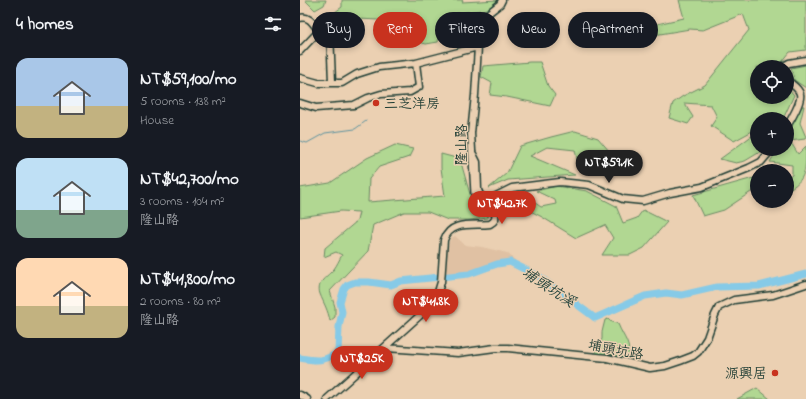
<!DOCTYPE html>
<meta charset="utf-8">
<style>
:root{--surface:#171b24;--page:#242831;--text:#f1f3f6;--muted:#9ea1a6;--accent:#c8321e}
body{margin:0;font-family:"Indie Flower","LXGW WenKai TC",sans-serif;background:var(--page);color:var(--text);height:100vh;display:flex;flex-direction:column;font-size:15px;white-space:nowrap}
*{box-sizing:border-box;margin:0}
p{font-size:13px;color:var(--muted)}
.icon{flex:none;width:22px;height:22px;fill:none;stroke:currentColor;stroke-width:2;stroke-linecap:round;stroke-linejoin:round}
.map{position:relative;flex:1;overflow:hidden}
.drawer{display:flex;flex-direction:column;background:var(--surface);width:300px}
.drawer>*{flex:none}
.guide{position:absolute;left:12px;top:12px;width:380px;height:36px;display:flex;gap:8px}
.tools{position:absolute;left:450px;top:60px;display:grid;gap:8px}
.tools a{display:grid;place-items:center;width:44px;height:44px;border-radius:50%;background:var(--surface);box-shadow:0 2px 6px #0003;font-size:20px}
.price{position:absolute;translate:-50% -34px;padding:0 9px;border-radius:14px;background:var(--accent);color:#fff;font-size:13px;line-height:26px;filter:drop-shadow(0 1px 2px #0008)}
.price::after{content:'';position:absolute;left:50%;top:24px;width:12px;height:9px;margin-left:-6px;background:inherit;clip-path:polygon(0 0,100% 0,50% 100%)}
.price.selected{background:#222;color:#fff}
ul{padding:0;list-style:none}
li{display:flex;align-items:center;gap:12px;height:100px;padding:0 16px}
li span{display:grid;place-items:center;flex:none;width:112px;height:80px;border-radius:12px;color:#555}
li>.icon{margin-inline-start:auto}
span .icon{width:48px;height:48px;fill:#fffc;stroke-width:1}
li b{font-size:17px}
h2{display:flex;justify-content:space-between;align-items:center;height:48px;padding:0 16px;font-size:17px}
.chip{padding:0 14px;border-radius:18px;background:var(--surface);box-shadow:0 2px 6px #0003;font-size:14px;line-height:36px}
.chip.selected{background:var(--accent);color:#fff}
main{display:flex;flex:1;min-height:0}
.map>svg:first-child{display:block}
</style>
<main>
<section class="drawer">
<h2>4 homes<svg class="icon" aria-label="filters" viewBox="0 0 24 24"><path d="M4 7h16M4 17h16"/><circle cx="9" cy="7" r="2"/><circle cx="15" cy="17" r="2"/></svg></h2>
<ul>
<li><span style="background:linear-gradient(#a9c7e8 60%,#c2b280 0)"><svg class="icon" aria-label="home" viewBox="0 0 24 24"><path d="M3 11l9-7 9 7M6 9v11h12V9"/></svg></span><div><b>NT$59,100/mo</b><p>5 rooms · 138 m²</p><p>House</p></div></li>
<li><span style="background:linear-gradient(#bfe0f5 65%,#7fa58c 0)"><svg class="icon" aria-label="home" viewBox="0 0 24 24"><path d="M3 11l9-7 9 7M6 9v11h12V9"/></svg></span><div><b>NT$42,700/mo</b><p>3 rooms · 104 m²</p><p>隆山路</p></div></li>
<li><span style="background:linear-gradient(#ffd9b3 60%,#c2b280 0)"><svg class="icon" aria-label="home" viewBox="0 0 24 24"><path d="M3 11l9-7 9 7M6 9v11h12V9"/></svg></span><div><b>NT$41,800/mo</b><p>2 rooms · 80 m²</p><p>隆山路</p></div></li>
</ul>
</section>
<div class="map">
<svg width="506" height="399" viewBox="0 0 506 399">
<rect width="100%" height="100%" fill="#ebd0b2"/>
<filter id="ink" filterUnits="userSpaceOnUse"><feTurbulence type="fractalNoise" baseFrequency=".025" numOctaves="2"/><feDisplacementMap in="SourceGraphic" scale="8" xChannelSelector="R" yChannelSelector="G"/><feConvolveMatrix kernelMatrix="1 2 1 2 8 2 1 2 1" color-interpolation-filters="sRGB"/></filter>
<g filter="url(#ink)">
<path fill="#e0c1a3" d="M155 236 165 245 182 247 207 253 216 261 215 263 209 261 200 262 175 271 160 274H144V262L147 247 151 238Z"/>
<path fill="#b1d792" stroke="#688a63" d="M5 0H26L24 5 15 10Z
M42 0H163L162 2 198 0 188 9 145 15 138 42 126 44 112 40 113 26 85 22 78 20 59 19 32 21 31 15 42 7Z
M379 0H506V50L490 52 478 67H457V97H487V87L494 95 483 119H457V149H465L445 161 436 163 420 159 453 135 456 129 434 141 411 126 417 117 411 105 384 103 393 117 388 124 369 118 373 103 383 96 405 85 449 30 443 14 403 30 390 29 354 35 348 26 384 18Z
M230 62H240L248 86 255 95 250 106 207 97 190 95 192 83 181 77 183 66Z
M506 65V88L494 80 491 68Z
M502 106H504L500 123 506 137 505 139 490 141 498 154 506 146C506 169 506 181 487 190V178L492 175V165L470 162 478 149H487V134Z
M275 131 298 138 310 152 343 159 325 170 279 168 275 150 247 147 230 156 275 175 208 180 189 188 207 173 220 146 251 137Z
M95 145 113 149 109 157 79 167 69 179 68 202 145 196 141 168V154L160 159 173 205 186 211 188 218 169 220H148L128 212H104L73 225 68 251 30 291 35 307V317L30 321C28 310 24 304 20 294 16 282 27 277 34 269 37 265 39 260 42 255L36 252 24 257 25 248 57 221 59 212 41 211 0 217V188L30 183 67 158Z
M457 177V188L424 210 403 216 393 195Z
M256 186 287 191 316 206 323 223 337 218 343 210 367 222 344 248 330 255H302L313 238 305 225 276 238 242 217 215 203 195 210 190 202 223 190 228 198 241 207 256 204 255 200 236 191Z
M308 319 310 321 318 324C324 339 332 344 328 361L294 354 302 339V332L305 320Z
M457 388 470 399H437Z"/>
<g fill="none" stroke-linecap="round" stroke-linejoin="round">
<path stroke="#5d929f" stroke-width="1" d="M0 141 7 143 25 133 55 129 66 121"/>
<path stroke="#86cae7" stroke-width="7" d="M0 358C17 361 24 362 38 352L39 327 42 312 40 302 44 289 47 285 55 282H69L91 285 101 281 169 274 197 264 210 262 240 277 295 318 345 296 366 293 382 295 417 287 459 286 506 274"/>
<g stroke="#1f3d34" stroke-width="9">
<path id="minor" d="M0 18C9 15 14 25 19 31
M19 31H30L32 82
M0 51 19 31
M482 67 489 63 506 60
M0 78 18 83H42L57 74 79 67 116 63 178 47
M487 80C491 84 499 88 500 94 502 101 491 120 487 126
M0 103 16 108 54 105 68 98 81 94 110 92 119 87 116 63
M173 154 177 162 178 190 180 195 185 198 190 199 212 188 260 182 289 185 323 199 343 201 370 193 402 187 449 168 461 162 472 149
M86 348 158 353 195 348H208L307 358 350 368 365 366 380 361 393 356 398 352 407 338 415 315 419 307 434 300 473 295 506 284
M0 395 7 399
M27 399 126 310 138 292 141 282 144 240C151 220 173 226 190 224 195 221 196 219 195 213L175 202 171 133 175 95 178 47 186 15 200 4 202 0"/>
</g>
<use href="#minor" stroke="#ebd0b2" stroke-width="6"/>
</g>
</g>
<g fill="#c8321e" stroke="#ebd0b2" stroke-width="1.5">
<circle cx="76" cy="103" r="4"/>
<circle cx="475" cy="373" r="4"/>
</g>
<g text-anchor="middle" stroke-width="3" stroke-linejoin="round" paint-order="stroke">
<g font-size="14" fill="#1f3d34" stroke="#ebd0b2" text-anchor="start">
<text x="84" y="108">三芝洋房</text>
<text x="467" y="378" text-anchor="end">源興居</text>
</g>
<g font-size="14" fill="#1f3d34" stroke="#ebd0b2">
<text transform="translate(161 145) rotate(-90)" y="5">隆山路</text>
<text transform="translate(316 349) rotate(11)" y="5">埔頭坑路</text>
</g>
<g font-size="15" font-style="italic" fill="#24443d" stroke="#ebd0b2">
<text transform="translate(249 287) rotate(33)" y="5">埔頭坑溪</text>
</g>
</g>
</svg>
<div class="tools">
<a><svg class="icon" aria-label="locate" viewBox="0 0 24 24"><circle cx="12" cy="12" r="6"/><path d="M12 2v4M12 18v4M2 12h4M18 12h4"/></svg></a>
<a>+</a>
<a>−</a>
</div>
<b class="price selected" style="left:309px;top:184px">NT$59.1K</b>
<b class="price" style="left:202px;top:225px">NT$42.7K</b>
<b class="price" style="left:126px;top:323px">NT$41.8K</b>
<b class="price" style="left:62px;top:380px">NT$25K</b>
<div class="guide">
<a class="chip">Buy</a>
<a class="chip selected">Rent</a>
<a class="chip">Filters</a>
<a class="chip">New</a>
<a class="chip">Apartment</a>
</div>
</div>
</main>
